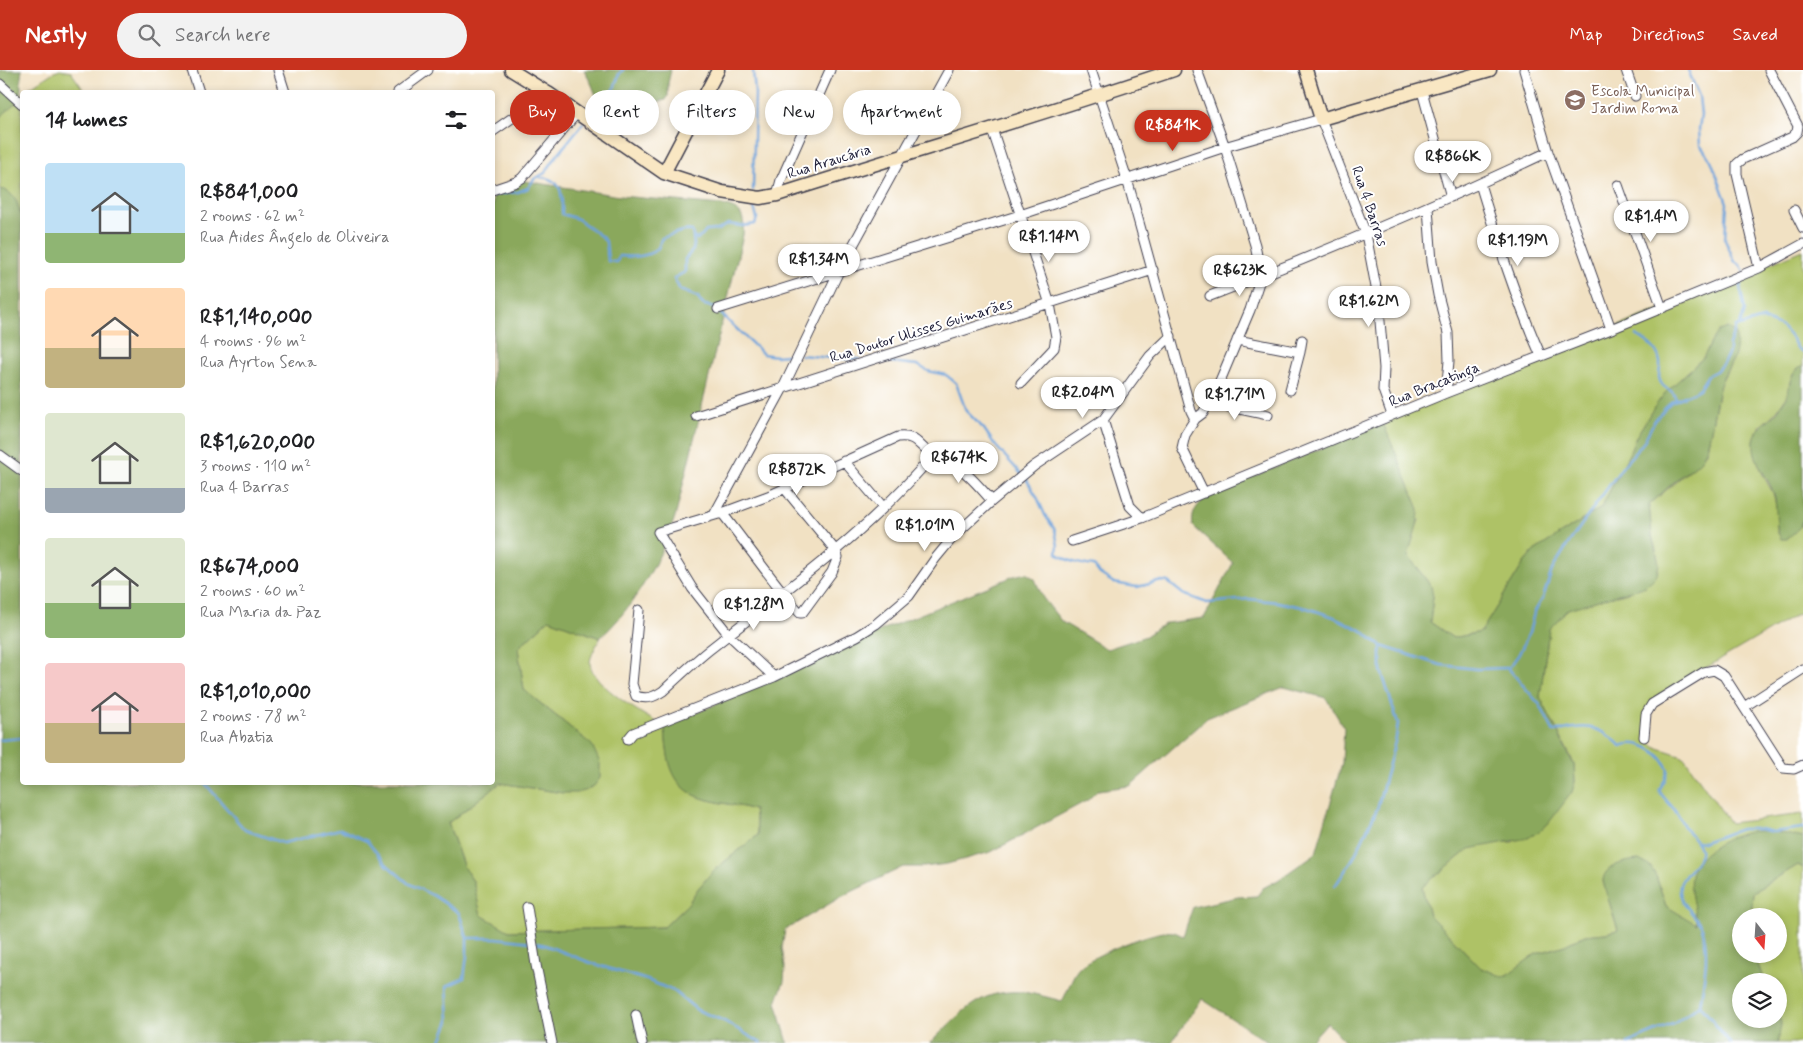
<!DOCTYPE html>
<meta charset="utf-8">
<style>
:root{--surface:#fff;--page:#f2f2f2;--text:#202124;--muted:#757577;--accent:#c8321e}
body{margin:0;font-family:Mynerve,sans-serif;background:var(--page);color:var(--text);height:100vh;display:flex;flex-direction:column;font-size:19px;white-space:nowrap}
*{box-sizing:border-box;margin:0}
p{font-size:16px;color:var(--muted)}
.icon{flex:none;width:28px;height:28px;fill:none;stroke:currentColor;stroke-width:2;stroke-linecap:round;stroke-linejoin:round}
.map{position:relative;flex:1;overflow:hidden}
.side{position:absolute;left:20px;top:20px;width:475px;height:695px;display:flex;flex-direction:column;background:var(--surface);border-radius:5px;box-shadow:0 2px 8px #0003}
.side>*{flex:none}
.top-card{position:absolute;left:510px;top:20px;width:475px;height:45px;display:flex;gap:10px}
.needle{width:32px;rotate:163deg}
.fabs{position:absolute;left:1732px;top:838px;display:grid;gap:10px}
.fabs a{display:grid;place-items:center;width:55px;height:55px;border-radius:50%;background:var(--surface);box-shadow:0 2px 8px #0003;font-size:25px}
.price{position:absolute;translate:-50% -42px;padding:0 11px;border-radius:18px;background:#fff;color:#222;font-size:16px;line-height:32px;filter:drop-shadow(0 1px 2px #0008)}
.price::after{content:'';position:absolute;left:50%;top:30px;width:15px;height:11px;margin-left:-8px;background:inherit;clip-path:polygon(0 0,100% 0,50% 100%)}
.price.active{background:var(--accent);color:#fff}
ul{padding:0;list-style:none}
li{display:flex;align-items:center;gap:15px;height:125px;padding:0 25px}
li span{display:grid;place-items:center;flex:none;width:140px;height:100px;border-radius:5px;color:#555}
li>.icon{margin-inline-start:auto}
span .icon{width:60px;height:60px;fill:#fffc;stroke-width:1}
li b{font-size:21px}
h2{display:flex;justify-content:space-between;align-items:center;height:60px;padding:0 25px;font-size:21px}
.pill{padding:0 18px;border-radius:22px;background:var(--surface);box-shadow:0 2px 8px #0003;font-size:18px;line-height:45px}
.pill.active{background:var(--accent);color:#fff}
header{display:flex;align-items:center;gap:30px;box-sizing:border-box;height:70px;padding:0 25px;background:var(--accent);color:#fff}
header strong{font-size:24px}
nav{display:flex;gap:28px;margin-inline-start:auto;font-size:18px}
.search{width:350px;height:45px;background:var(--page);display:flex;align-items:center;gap:12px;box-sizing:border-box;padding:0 18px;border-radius:28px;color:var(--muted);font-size:19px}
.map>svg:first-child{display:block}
</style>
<header>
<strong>Nestly</strong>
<div class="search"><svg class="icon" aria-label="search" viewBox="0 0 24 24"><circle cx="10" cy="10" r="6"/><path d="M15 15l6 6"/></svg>Search here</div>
<nav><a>Map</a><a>Directions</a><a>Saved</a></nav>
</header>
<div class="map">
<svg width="1803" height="973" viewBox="0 0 1803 973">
<rect width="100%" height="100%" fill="#fff"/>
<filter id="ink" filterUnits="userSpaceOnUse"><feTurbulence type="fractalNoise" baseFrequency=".02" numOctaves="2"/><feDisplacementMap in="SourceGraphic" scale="10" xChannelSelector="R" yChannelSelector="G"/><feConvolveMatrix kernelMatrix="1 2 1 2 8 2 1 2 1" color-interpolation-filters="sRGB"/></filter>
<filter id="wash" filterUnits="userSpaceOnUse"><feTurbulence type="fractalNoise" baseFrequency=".0096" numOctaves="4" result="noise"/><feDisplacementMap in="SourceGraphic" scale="20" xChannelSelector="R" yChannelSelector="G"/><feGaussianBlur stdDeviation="1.12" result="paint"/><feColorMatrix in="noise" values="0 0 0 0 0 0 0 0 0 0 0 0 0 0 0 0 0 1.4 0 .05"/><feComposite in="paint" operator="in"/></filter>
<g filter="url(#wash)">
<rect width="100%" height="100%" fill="#f1e1c3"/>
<path fill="#aec266" stroke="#687250" d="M60 0 71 2 85 22H23L52 3Z
M22 23V147C17 134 15 123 0 119V47Z
M1803 180V296C1786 305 1792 316 1784 330 1778 341 1770 348 1760 356L1757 389 1763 405 1773 423 1777 440V463L1800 457 1803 449V541L1675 616 1651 635 1646 664 1651 673 1658 678 1683 686 1730 753 1803 744V768L1774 762 1691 821 1695 837 1696 855 1666 836 1656 806 1617 795 1606 803 1603 812 1618 860 1606 863 1585 865 1565 875 1536 884 1504 908 1481 898 1429 845 1422 817 1469 779 1498 772H1513L1575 712 1574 695 1571 687 1540 627 1549 558 1568 539 1584 533 1629 522 1657 484 1652 466 1649 435 1701 390 1707 380 1720 314 1735 286 1712 271 1703 288 1665 323 1653 339 1636 367 1630 382 1601 438 1534 481 1524 493 1481 562 1453 568 1430 552 1433 527 1431 516 1408 486 1413 466 1419 450 1383 353Z
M549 549 600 568C597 575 590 586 590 593 591 615 647 647 665 657 667 690 671 721 709 730 724 734 739 735 754 740L758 765 713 801 697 820 688 834 664 857 509 861 481 846 473 811 464 798 448 753 500 713 563 723 581 666 524 620 518 578Z
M1798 795 1803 798V973H1778C1781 952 1779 932 1779 911H1764L1754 884H1779V846H1751L1753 822Z"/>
<path fill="#8aa85b" stroke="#56654b" d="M0 0H22C20 8 22 19 20 25 17 34 7 41 0 47Z
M584 0H671L668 13V26L666 30 652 33 620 48 608 47C595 31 595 16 584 0Z
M525 111 620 126 722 135C742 140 745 145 743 165L677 440C665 483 634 538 600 568L549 549 518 578 524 620 592 675 600 693V708L594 716 585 721 576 723H563L500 713 448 753 464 798 473 811 481 845 509 861 664 857 688 834 697 820 713 801 758 765 754 740C739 735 724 734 708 730 670 720 667 691 665 657L884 559 1014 506 1026 503 1035 509 1043 528 1062 552 1107 579 1146 566 1157 558 1167 553 1204 548 1233 493 1193 456C1190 439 1202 430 1215 422L1383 353 1419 439C1419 455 1412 470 1408 486L1431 516 1433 527 1430 552 1453 568 1481 562 1524 493 1534 481 1601 438 1630 382 1636 367 1653 339 1665 323 1703 288 1712 271 1719 261 1727 258 1735 262C1741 290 1727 293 1720 315 1714 334 1711 377 1701 390 1695 397 1687 401 1680 407 1669 416 1659 426 1649 435L1652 466 1659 493 1657 505 1646 516 1568 539 1549 559 1540 627 1574 695 1575 712 1572 722 1548 754 1538 762 1528 768 1469 779 1422 817 1429 845 1481 898 1504 907 1536 884 1565 875 1585 865 1606 863 1618 860C1616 852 1603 815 1603 810 1605 795 1626 791 1639 790L1650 796 1656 806 1666 836 1696 854C1696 838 1688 821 1691 805 1696 781 1734 763 1757 761 1773 760 1788 765 1803 768V798L1798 795 1753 822 1751 846H1741V884H1754L1764 911H1741V949H1779V943L1781 954 1778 973H1346L1327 953 1309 973H1269L1202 929 1171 973H930C958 947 977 919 1021 922 1033 923 1050 928 1062 931 1069 920 1071 906 1080 897 1091 886 1158 858 1173 862 1176 862 1180 865 1183 866L1193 837 1238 827 1257 826 1263 818 1278 810 1316 783 1342 693 1344 658 1326 628 1284 617 1207 648 1130 716 1098 720 1088 730 991 782 947 794 924 797H903L841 827 785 860 782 878 785 897 784 912 776 932 788 973H0V119C16 123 17 133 22 147V712H492L493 122 513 112Z
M1803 296V449L1800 457 1787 469H1781C1774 458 1778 439 1774 424 1768 407 1752 391 1754 371 1756 355 1772 350 1780 338 1781 335 1784 331 1786 328 1792 314 1787 304 1803 296Z"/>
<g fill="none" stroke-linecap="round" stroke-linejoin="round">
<path stroke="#6da2da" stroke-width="2.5" d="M753 0 755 23 753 120
M1688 0 1699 26 1701 45 1699 59 1700 75 1711 90 1727 133 1725 170 1735 192 1739 194 1744 201
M588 47 613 22 619 4 623 0
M540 107C564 109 562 126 562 144L578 149 602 167 606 172 608 191 617 192 619 186C632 187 646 188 657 179 661 175 659 172 662 168 672 165 682 159 692 161L694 174 693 180 685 189V202L674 208 680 220 698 227C702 238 707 234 715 238
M492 125 518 122 528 118 534 109 545 103 558 84 583 53
M693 167 697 169 702 166 706 161 718 160 728 154 742 156 755 154 757 148 752 131
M719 242 763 284 776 286 796 284
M1740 255 1745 240 1740 217 1744 207
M1636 265C1649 272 1662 282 1660 298 1659 304 1658 308 1661 313 1666 322 1673 317 1676 330
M801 285 841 289H860
M881 291 917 295 928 301 946 305 956 313 966 341 984 359 995 375 1021 404
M1025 407 1037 427 1045 445 1055 460 1058 476 1057 483C1068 492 1080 494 1094 496L1100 504 1114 513 1137 517 1162 511 1168 512 1183 524 1207 533 1249 529 1278 532 1307 538 1334 547 1361 560 1381 576 1441 595 1477 599 1508 598 1540 635 1554 662C1585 655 1597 653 1621 676 1639 669 1661 681 1668 700L1665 710 1659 720C1662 727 1668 731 1673 738 1678 744 1681 751 1685 758 1690 765 1698 770 1700 779 1703 791 1683 803 1680 815 1677 834 1696 843 1702 858 1710 882 1704 910 1700 935L1730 973
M1509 598 1519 584 1529 563 1534 543 1543 528 1552 500 1568 474 1623 396 1643 373 1655 350 1667 336 1671 332 1694 322 1699 319 1708 305 1716 301 1724 292 1729 282V275L1736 257 1763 249 1782 257 1790 266 1798 279 1803 282
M0 670 22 668
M204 712 245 760 283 773 340 759 367 771 386 794 408 813 434 826 459 843 467 868V885L464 908 447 916 449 951 440 973
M1697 771 1704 772 1741 759H1760L1773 762 1803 758
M1335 816 1354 787 1377 739 1396 668 1398 653 1381 600V576
M467 868H496L531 872
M536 873 545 875 591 893 647 910 674 921 697 940 724 951 761 973
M1628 973 1675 953 1700 935"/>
</g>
</g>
<g filter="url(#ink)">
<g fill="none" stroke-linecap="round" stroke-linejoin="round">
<g stroke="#413f4f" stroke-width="11">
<path id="street" d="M192 0 199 22
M278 0 285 22
M1091 0 1127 109 1191 341 1195 349
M1197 0 1225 77 1255 175 1261 206 1250 240 1217 318 1203 343 1195 349 1185 365 1182 378 1204 423
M1524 0 1548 82 1611 259
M1626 0 1635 26
M0 14 22 34
M1422 21 1451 127
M398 22 428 0
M992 59 1050 234 1056 267 1054 278 1021 313
M492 62 548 23
M1480 114C1498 173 1516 230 1541 286
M1618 115 1662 238
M492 120 516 112 522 108 577 43
M777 125 781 110 830 0
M1428 138 1432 192 1438 225 1448 263 1449 291 1446 323
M1794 140 1803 158
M1759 198 1737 104V94L1743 89 1792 67 1797 62 1798 56 1769 0
M1210 226C1325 182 1437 134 1548 82
M718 239 1020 145 1231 75 1321 49 1366 164 1378 228 1384 298 1383 320 1392 345
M1237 270 1300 282
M1290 320 1300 282 1302 270
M1210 330 1230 337 1268 345
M696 346 1153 200
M1103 350 1130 436 1142 448
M0 385 22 401
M844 391 883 437
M722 443C748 476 772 511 800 543H802L832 502 838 487 836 481 785 419
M714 445 783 318 839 201 949 0
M1072 471 1142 448 1446 323 1611 259 1759 198 1803 174
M639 540 632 614 636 626C647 630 654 627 663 621 678 607 693 593 709 580 786 519 869 462 933 385
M774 607 729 565 692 518 658 462 722 443 768 426 898 367C917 365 917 375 931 384 936 387 942 386 946 388 964 399 979 416 992 431
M1744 637 1803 599
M1644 667 1646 644 1652 634 1704 602 1714 600 1724 606 1783 698 1794 699 1803 695
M628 669 633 663 774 607 857 566 876 554 909 526 935 489 954 466 992 431 1034 396 1103 350 1150 286 1171 266
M527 837 536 895 552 973
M636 945 642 973"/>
</g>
<g stroke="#413f4f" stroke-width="15">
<path id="secondary" d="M511 0 548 23 664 103 722 122 760 128 777 125C909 83 1042 45 1174 0
M1306 0 1321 49 1490 0
M664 103 718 0"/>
</g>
<use href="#street" stroke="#fff" stroke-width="9"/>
<use href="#secondary" stroke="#f9e7c3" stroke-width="12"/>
</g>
</g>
<defs>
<g id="school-disc" transform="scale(1.125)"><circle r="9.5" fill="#8d6e63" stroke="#fff"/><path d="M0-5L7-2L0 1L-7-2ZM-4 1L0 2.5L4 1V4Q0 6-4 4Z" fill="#fff"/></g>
</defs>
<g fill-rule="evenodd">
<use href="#school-disc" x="1575" y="30"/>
</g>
<g text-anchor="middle" stroke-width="4" stroke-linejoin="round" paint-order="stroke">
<g font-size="15" fill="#785e54" stroke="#fff" text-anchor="start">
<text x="1591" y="26">Escola Municipal<tspan x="1591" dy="17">Jardim Roma</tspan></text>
</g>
<g font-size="15" fill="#22223b" stroke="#fff">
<text transform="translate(829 91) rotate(-17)" y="5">Rua Araucária</text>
<text transform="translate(1370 136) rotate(71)" y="5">Rua 4 Barras</text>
<text transform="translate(921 260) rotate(-17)" y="5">Rua Doutor Ulisses Guimarães</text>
<text transform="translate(1434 314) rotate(-22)" y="5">Rua Bracatinga</text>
</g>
</g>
</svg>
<div class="fabs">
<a><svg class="needle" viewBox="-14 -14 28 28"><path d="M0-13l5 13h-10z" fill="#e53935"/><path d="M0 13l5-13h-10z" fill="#757577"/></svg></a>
<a><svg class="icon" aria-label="layers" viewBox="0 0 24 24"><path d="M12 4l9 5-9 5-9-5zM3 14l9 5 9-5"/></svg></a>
</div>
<b class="price active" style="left:1173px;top:82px">R$841K</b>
<b class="price" style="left:1453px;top:113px">R$866K</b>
<b class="price" style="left:1651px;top:173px">R$1.4M</b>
<b class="price" style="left:1049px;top:193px">R$1.14M</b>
<b class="price" style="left:1518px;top:197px">R$1.19M</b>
<b class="price" style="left:819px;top:216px">R$1.34M</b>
<b class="price" style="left:1240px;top:227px">R$623K</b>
<b class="price" style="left:1369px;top:258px">R$1.62M</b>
<b class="price" style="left:1083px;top:349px">R$2.04M</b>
<b class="price" style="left:1235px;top:351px">R$1.71M</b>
<b class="price" style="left:959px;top:414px">R$674K</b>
<b class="price" style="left:797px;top:426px">R$872K</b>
<b class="price" style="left:925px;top:482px">R$1.01M</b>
<b class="price" style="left:754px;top:561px">R$1.28M</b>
<div class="top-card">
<a class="pill active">Buy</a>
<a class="pill">Rent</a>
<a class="pill">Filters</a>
<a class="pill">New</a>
<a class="pill">Apartment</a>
</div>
<section class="side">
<h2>14 homes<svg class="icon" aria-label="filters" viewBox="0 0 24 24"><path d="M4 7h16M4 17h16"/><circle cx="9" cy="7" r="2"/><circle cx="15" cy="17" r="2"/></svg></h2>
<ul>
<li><span style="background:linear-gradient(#bfe0f5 70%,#8fb573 0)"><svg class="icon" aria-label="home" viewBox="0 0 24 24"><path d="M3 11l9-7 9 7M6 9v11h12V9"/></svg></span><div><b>R$841,000</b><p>2 rooms · 62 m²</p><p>Rua Aides Ângelo de Oliveira</p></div></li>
<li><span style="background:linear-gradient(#ffd9b3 60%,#c2b280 0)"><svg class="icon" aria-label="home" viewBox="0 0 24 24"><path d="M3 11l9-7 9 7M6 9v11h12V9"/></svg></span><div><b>R$1,140,000</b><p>4 rooms · 96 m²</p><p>Rua Ayrton Sena</p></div></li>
<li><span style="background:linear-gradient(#dfe7d0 75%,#9aa5b1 0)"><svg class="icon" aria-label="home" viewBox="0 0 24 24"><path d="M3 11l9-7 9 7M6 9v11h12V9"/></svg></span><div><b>R$1,620,000</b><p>3 rooms · 110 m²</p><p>Rua 4 Barras</p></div></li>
<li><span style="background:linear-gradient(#dfe7d0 65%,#8fb573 0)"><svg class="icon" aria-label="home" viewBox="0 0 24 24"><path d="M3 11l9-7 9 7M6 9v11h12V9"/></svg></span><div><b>R$674,000</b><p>2 rooms · 60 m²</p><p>Rua Maria da Paz</p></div></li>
<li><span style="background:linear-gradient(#f6c9c9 60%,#c2b280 0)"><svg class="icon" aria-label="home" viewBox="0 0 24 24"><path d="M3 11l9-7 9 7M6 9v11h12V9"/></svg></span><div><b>R$1,010,000</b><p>2 rooms · 78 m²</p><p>Rua Abatia</p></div></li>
</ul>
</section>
</div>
